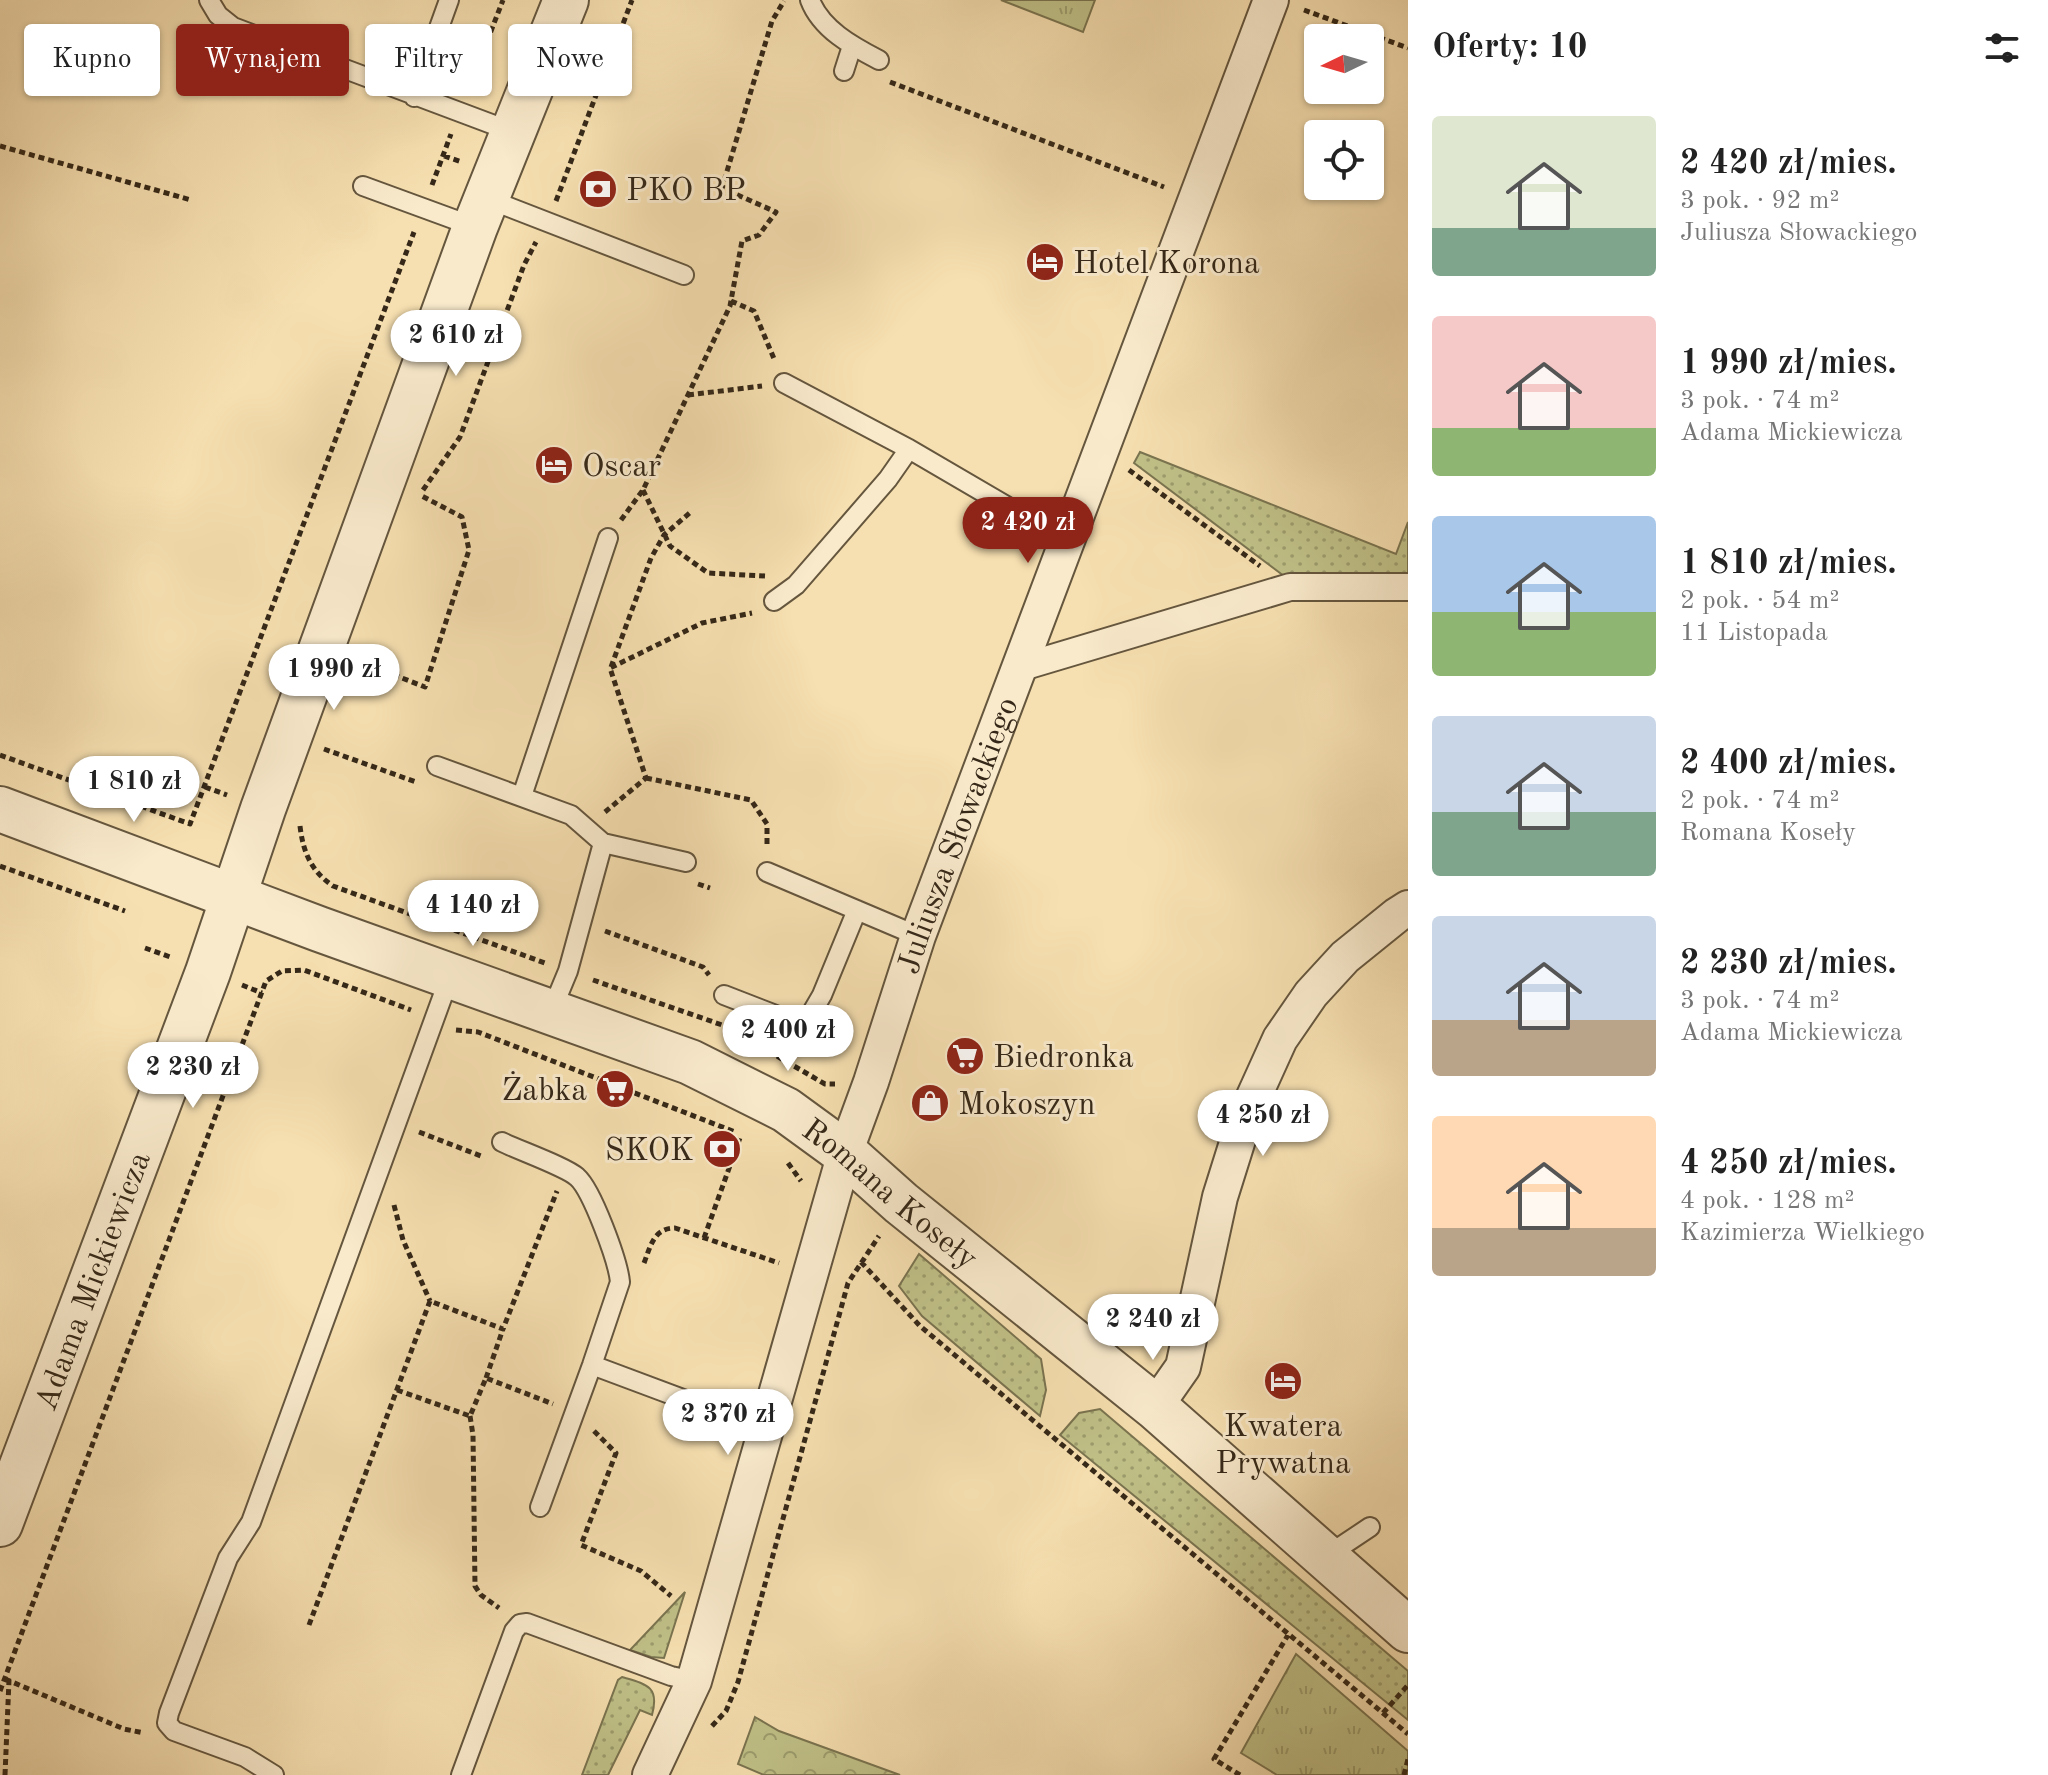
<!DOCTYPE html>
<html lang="pl">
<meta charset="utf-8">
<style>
:root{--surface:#fff;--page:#f2f2f2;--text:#222;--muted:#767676;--accent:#8f2418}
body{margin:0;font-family:"Old Standard TT",serif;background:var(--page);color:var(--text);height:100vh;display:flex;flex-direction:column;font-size:30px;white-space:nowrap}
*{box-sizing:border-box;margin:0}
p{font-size:26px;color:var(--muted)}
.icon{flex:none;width:44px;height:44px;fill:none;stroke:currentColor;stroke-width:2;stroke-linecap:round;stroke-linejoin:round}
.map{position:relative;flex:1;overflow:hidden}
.panel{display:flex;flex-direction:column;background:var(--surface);width:640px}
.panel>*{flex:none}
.banner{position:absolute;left:24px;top:24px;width:760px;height:72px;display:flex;gap:16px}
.needle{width:52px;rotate:265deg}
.tools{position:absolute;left:1304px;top:24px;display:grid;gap:16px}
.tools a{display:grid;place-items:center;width:80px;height:80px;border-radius:8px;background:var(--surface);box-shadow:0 2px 6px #0004;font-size:40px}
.price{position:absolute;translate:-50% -68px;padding:0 18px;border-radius:28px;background:#fff;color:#222;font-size:26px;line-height:52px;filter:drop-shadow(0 2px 4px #0008)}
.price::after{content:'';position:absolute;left:50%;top:48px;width:24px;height:18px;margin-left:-12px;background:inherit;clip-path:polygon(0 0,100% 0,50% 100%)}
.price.selected{background:var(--accent);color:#fff}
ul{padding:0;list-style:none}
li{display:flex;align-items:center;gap:24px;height:200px;padding:0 24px}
li span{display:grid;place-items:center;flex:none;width:224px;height:160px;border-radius:8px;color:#555}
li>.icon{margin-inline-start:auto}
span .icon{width:96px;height:96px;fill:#fffc;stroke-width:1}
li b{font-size:34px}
h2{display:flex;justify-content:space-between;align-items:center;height:96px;padding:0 24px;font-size:34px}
.pill{padding:0 28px;border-radius:8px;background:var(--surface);box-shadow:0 2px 6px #0004;font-size:28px;line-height:72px}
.pill.selected{background:var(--accent);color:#fff}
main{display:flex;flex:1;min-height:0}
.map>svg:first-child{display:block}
</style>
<main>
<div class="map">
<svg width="1408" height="1775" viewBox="0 0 1408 1775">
<defs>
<pattern id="grass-dots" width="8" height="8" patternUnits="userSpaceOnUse" patternTransform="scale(2)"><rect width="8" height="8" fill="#c0c188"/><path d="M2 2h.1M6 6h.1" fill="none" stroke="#9d9d6e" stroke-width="1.8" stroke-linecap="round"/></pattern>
<pattern id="forest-crowns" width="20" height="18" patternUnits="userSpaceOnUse" patternTransform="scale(2)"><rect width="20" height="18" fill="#c0c188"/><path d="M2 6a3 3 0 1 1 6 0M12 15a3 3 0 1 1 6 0" fill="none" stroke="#9d9d6e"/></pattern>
<pattern id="park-tufts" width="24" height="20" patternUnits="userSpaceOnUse" patternTransform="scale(2)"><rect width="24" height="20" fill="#c0c188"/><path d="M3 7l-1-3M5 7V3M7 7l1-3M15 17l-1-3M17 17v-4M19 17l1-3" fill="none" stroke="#9d9d6e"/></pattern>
</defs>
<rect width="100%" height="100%" fill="#f6dfb0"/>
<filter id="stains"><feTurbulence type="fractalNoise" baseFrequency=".0025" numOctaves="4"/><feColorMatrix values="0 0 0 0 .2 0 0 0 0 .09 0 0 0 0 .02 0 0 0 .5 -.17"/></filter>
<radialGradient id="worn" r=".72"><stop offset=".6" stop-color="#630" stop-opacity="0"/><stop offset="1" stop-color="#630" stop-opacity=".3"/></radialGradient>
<path fill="url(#grass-dots)" stroke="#7a7450" stroke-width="2" d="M1140 452 1396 554 1408 522V576L1288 579 1134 463Z
M919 1254 1041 1359 1046 1390 1040 1416 922 1316 899 1286Z
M1100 1409 1408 1671V1720L1060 1435 1079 1413Z
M685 1592 664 1658 651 1657 630 1650Z
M622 1677C646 1684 660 1686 652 1715L640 1710 608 1775H582L618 1680Z"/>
<path fill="url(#forest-crowns)" stroke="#7a7450" stroke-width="2" d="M755 1717 779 1731 900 1775H764L738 1764Z"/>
<path fill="url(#park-tufts)" stroke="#7a7450" stroke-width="2" d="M1001 0H1095L1083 32Z
M1296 1654 1408 1751V1775H1277L1241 1753Z"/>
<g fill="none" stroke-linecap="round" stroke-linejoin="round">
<g stroke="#65563e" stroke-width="22">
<path id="service" d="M209 0 218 15 233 27 513 132
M810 0C821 29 852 46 879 60
M844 71 852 46
M414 97 449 0
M363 186 475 227
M488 199 684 275
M784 383 909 449 1046 529 1069 538
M774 601 796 585 888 479 909 449
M437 766 571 815 603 843 686 862
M522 796 608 538
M767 872 918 936
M724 995 804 1026 822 995 857 910
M551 1012 568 971 603 843
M502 1142C518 1150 566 1167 577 1177 592 1190 618 1261 620 1282L592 1365 540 1507
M592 1365 766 1430
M1325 1557 1370 1527
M274 1775 245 1757 174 1731 167 1723 169 1713 228 1558 251 1522 450 976
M461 1775 514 1631 520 1624 527 1623 671 1676 694 1681"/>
</g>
<g stroke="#65563e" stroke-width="30">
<path id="pedestrian" d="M1019 668 1290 587H1408"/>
</g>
<g stroke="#65563e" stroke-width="38">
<g id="minor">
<path d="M1155 1407 1183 1367 1220 1197 1246 1114 1280 1039 1311 994 1345 957 1397 915 1408 908"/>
<path id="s1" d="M650 1775 694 1681 845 1153 871 1082 918 936 1271 0"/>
</g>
</g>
<g stroke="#65563e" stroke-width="48">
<g id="tertiary">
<path id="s2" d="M0 809 319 929 690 1062 786 1110 845 1153 901 1203 1155 1407 1408 1630"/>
<path id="s3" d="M0 1524 208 972 263 809 475 227 566 0"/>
</g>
</g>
<path stroke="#352818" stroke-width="5" stroke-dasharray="6 4" stroke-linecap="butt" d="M1304 10 1408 48
M890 82 1164 187
M469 88 503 0
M0 146 191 200
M444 156 462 162
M432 185 451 134
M556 201 632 0
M731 301 754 311 775 361
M688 395 762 386
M1129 470 1260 566
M423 490 460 437 524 265 536 242
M643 490 670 546 708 573 765 576
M621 520 643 490 730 306 742 241 759 235 776 212 722 188 772 21 784 1
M356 660 425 687 469 550 462 517 420 495
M611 667 651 558 664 535 692 511
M324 749 416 782
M0 755 190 824 414 232
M646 778 751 800 767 824V847
M205 787 227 795
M605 812 646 778 610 668 702 623 752 613
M300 826C303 852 311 871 333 886L545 963
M0 866 125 911
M698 884 710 888
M605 931 703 967 709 975
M145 948 173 958
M593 980 725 1026 825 1084H835
M242 985 262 993
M456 1030 478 1032 735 1132
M830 1031 847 1044
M419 1132 481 1156
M788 1163 801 1181
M394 1205 403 1240 430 1301
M704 1238 741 1135
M861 1262 920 1326 1408 1734
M644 1263C651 1245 654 1228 675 1228L779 1263
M486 1378 503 1329
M397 1390 470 1416 486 1378 553 1404
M470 1416 473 1435 475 1586 481 1595 499 1608
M594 1431 616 1453 581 1545 641 1571 671 1596
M309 1625 430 1301 503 1329 557 1191
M5 1679 124 1729 144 1733
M0 1691 266 981 282 971 304 970 411 1010
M1383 1713 1408 1685
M712 1726 726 1711 738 1682 848 1283 879 1236
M5 1775 9 1680
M1240 1775 1214 1759 1288 1635
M1404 1775 1408 1759"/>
<use href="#service" stroke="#f9eacc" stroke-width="18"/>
<use href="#pedestrian" stroke="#f9eacc" stroke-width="26"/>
<use href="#minor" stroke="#f9eacc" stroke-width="34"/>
<use href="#tertiary" stroke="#f9eacc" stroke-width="44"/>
</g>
<defs>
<g id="bank-disc" transform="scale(2)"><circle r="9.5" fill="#8f2418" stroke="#f9eacc"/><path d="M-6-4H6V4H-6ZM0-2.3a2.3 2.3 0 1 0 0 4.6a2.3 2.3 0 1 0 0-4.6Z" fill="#fff"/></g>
<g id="hotel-disc" transform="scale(2)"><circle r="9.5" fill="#8f2418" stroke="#f9eacc"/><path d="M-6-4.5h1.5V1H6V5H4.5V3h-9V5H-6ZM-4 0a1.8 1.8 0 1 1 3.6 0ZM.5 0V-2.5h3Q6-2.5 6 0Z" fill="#fff"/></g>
<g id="supermarket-disc" transform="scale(2)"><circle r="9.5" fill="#8f2418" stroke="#f9eacc"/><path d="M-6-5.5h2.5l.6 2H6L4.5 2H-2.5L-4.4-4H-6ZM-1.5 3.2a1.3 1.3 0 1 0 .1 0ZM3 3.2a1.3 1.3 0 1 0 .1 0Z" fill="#fff"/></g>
<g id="shop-disc" transform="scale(2)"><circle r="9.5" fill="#8f2418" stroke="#f9eacc"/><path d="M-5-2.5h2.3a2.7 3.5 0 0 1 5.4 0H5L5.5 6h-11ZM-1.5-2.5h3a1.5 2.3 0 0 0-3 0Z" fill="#fff"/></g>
</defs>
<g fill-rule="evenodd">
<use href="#bank-disc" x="598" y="189"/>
<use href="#hotel-disc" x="1045" y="262"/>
<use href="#hotel-disc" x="554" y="465"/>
<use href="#supermarket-disc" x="965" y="1056"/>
<use href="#supermarket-disc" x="615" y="1089"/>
<use href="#shop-disc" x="930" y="1103"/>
<use href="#bank-disc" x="722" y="1149"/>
<use href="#hotel-disc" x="1283" y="1381"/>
</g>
<g text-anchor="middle" stroke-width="6" stroke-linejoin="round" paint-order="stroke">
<g font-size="32" fill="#352818" stroke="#f9eacc" text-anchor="start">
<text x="626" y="200">PKO BP</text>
<text x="1073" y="273">Hotel Korona</text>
<text x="582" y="476">Oscar</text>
<text x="993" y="1067">Biedronka</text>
<text x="587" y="1100" text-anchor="end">Żabka</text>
<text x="958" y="1114">Mokoszyn</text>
<text x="694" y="1160" text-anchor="end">SKOK</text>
<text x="1283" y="1436" text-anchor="middle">Kwatera<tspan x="1283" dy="37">Prywatna</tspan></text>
</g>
<g font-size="32" fill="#352818" stroke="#f9eacc">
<text dy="11" stroke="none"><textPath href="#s1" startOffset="990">Juliusza Słowackiego</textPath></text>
<text dy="11" stroke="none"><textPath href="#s2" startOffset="976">Romana Koseły</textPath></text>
<text dy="11" stroke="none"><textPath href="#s3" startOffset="260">Adama Mickiewicza</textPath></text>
</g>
</g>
<rect width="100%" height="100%" filter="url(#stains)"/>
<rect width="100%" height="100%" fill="url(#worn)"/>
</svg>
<div class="tools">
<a><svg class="needle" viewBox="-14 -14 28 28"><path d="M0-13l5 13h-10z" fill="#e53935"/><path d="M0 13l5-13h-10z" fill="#767676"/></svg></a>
<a><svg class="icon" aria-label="locate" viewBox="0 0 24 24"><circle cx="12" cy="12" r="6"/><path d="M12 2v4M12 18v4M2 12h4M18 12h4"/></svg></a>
</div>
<b class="price" style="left:456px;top:378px">2 610 zł</b>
<b class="price selected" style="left:1028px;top:565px">2 420 zł</b>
<b class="price" style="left:334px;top:712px">1 990 zł</b>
<b class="price" style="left:134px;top:824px">1 810 zł</b>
<b class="price" style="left:473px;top:948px">4 140 zł</b>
<b class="price" style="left:788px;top:1073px">2 400 zł</b>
<b class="price" style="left:193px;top:1110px">2 230 zł</b>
<b class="price" style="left:1263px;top:1158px">4 250 zł</b>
<b class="price" style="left:1153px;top:1362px">2 240 zł</b>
<b class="price" style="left:728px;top:1457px">2 370 zł</b>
<div class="banner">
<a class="pill">Kupno</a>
<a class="pill selected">Wynajem</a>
<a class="pill">Filtry</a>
<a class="pill">Nowe</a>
</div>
</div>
<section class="panel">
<h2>Oferty: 10<svg class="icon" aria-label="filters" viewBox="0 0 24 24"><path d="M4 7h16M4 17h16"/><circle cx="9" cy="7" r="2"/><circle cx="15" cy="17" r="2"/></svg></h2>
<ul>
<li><span style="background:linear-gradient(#dfe7d0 70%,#7fa58c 0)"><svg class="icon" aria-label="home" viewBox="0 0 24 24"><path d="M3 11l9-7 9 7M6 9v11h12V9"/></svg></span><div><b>2 420 zł/mies.</b><p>3 pok. · 92 m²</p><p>Juliusza Słowackiego</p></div></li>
<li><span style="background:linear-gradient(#f6c9c9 70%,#8fb573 0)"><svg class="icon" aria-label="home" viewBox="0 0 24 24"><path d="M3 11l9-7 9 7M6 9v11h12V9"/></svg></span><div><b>1 990 zł/mies.</b><p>3 pok. · 74 m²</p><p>Adama Mickiewicza</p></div></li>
<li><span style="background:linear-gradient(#a9c7e8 60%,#8fb573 0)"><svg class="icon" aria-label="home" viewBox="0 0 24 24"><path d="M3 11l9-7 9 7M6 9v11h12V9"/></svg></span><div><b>1 810 zł/mies.</b><p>2 pok. · 54 m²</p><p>11 Listopada</p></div></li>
<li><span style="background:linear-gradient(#c9d6e8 60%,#7fa58c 0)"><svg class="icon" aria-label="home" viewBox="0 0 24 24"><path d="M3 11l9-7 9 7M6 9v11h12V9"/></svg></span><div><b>2 400 zł/mies.</b><p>2 pok. · 74 m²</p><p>Romana Koseły</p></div></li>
<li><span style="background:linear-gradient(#c9d6e8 65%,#b9a48a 0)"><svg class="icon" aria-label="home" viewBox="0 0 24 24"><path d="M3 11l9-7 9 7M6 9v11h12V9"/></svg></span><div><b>2 230 zł/mies.</b><p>3 pok. · 74 m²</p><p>Adama Mickiewicza</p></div></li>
<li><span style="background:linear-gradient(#ffd9b3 70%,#b9a48a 0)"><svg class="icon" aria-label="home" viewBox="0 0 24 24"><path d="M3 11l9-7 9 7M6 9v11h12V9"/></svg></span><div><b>4 250 zł/mies.</b><p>4 pok. · 128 m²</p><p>Kazimierza Wielkiego</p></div></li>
</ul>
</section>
</main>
